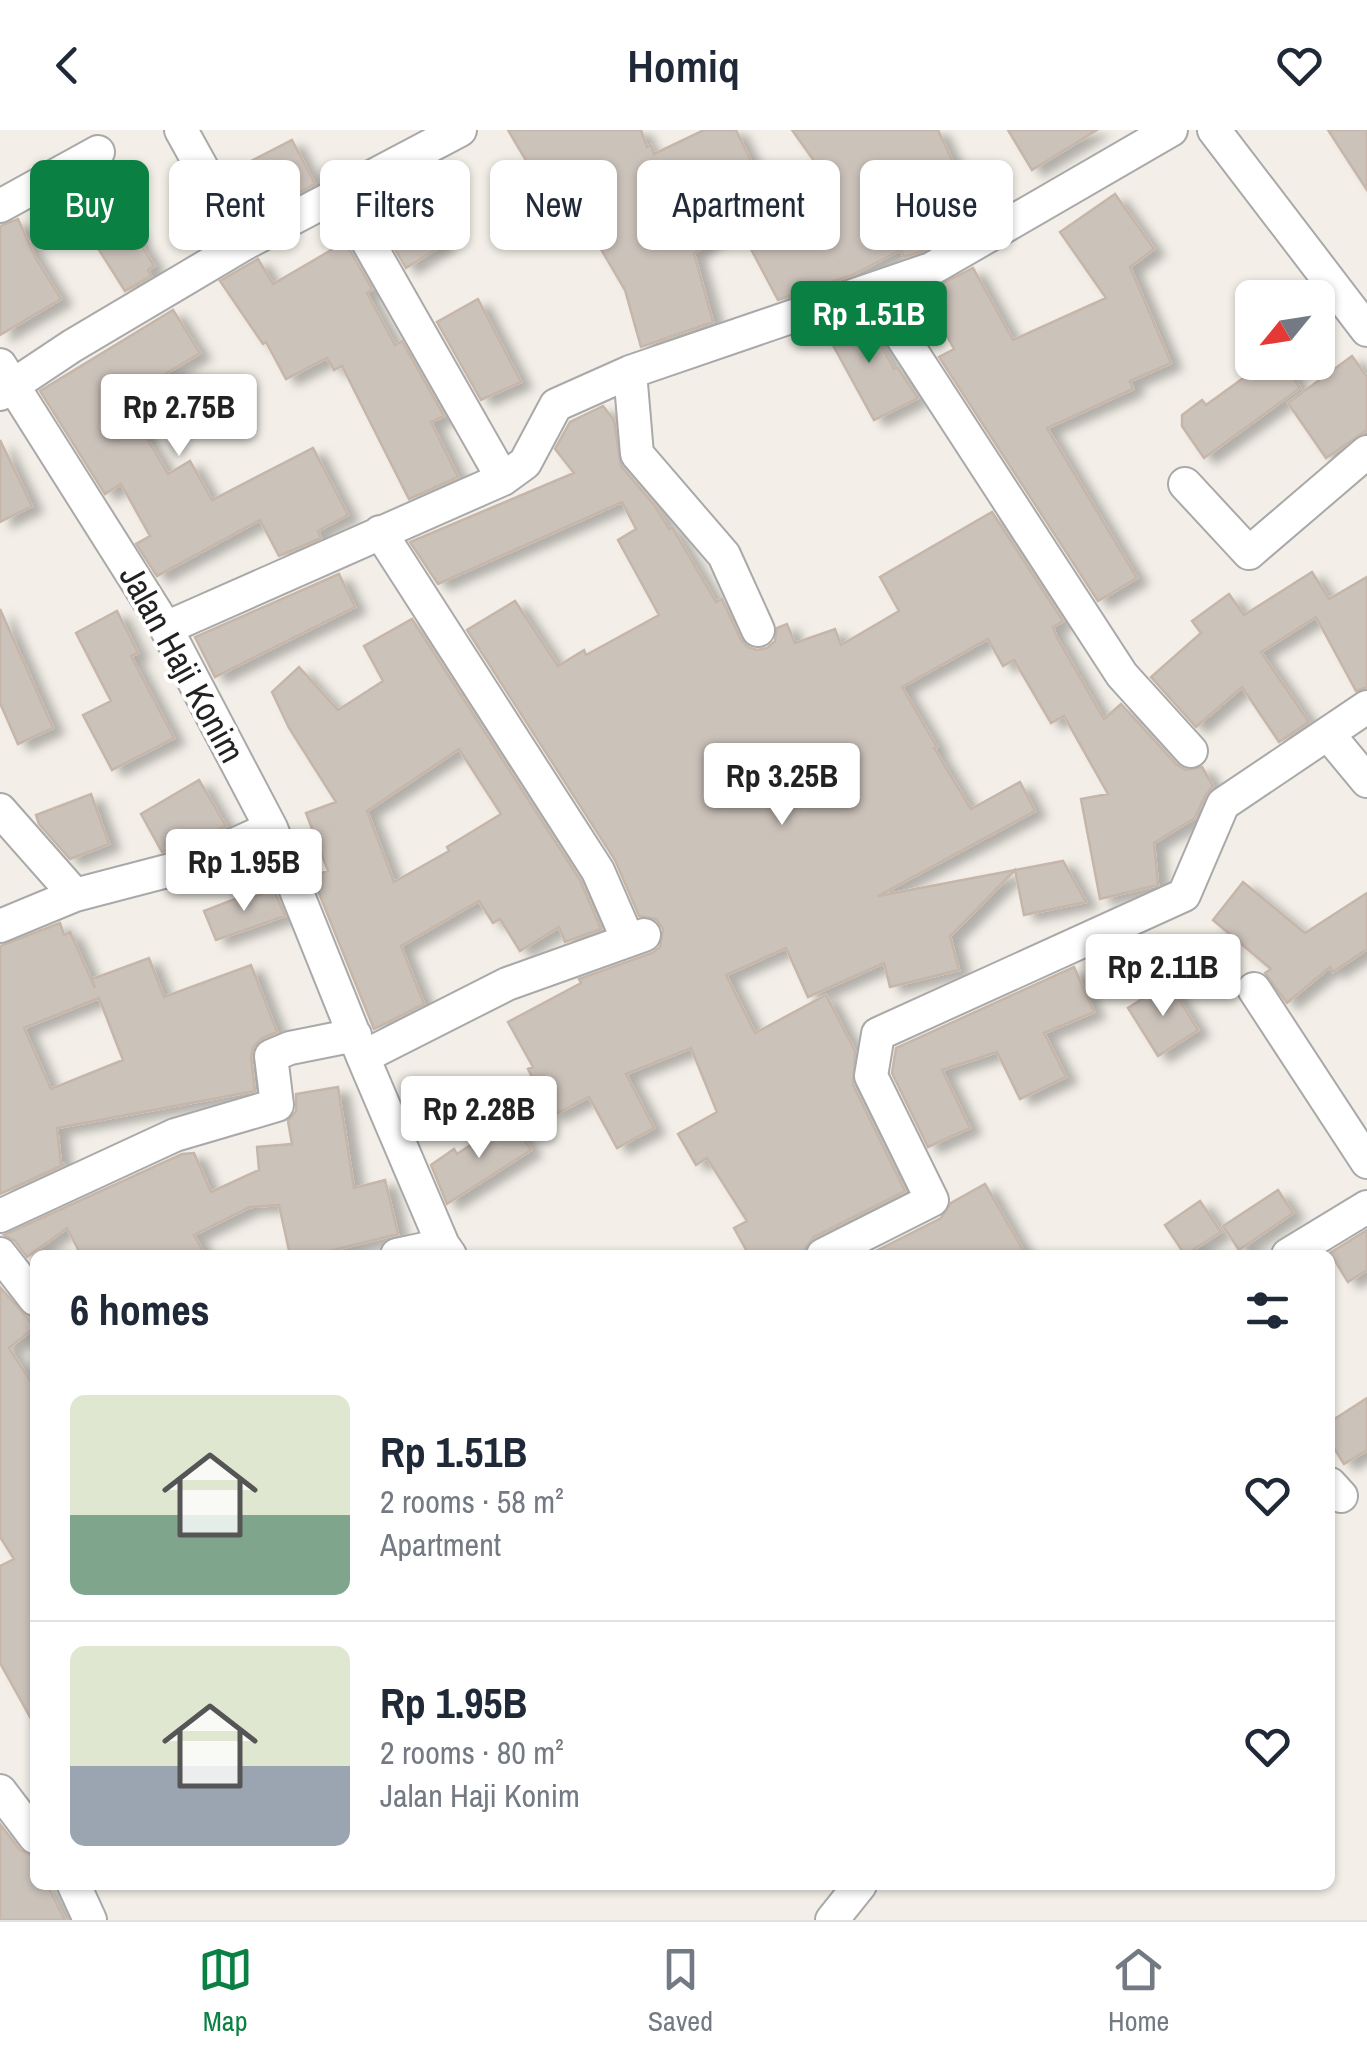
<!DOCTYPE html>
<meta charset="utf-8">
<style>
:root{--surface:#fff;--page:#f6f6f7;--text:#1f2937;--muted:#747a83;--line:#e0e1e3;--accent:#0b8043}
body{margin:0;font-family:"Archivo Narrow",sans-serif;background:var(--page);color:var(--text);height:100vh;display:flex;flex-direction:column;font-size:38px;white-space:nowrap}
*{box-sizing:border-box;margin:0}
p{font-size:32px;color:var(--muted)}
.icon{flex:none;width:55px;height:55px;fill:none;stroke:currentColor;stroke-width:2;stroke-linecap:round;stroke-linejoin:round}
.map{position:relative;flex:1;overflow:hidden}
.drawer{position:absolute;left:30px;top:1120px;width:1305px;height:640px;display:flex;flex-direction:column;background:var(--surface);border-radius:15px;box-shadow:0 2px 8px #0004}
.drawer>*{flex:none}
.banner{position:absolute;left:30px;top:30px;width:1308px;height:90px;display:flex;gap:20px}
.needle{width:65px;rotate:240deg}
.fabs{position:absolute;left:1235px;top:150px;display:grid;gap:20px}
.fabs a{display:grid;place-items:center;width:100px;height:100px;border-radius:15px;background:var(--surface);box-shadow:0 2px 8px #0004;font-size:50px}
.price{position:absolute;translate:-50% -85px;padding:0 22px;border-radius:10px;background:#fff;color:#222;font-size:32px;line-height:65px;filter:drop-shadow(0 2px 5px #0008)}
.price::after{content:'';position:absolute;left:50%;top:60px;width:30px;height:22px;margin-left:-15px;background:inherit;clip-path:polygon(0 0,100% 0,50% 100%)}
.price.active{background:var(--accent);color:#fff}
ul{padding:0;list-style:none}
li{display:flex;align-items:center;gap:30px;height:250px;padding:0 40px}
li+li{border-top:2px solid var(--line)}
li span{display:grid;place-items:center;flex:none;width:280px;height:200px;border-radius:15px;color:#555}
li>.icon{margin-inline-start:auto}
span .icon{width:120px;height:120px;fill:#fffc;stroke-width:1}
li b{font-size:42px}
h2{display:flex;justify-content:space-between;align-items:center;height:120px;padding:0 40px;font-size:42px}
.chip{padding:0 35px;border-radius:15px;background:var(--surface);box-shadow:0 2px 8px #0004;font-size:35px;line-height:90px}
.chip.active{background:var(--accent);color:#fff}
header{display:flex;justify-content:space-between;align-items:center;height:130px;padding:0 40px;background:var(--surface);font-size:45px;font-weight:600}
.tabs{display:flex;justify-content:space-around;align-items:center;height:140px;border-top:2px solid var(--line);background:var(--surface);font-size:28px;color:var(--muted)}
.tabs a{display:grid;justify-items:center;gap:5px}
.tabs .active{color:var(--accent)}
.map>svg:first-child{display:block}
</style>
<header><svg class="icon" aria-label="back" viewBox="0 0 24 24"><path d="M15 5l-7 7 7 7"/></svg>Homiq<svg class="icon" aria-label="heart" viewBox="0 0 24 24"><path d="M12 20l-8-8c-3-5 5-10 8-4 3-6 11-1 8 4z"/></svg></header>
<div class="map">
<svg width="1367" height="1790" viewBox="0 0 1367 1790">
<defs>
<filter id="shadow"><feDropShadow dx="11" dy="6" stdDeviation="5" flood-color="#0004"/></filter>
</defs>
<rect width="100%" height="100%" fill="#f3efe8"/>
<path fill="#cbc2ba" stroke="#c6b6a9" stroke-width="2.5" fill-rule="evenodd" filter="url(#shadow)" d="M508 0H641L647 17 651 15 654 24 704 0H736L766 62 817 35 792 0H938L956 39 978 72 951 89 956 101 923 121 904 127 901 120 852 145 778 170 735 89 694 124 713 192 641 217 625 160 561 51 544 61Z
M1008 0H1097L1032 40Z
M1328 0H1367V60Z
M292 10 315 54 252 87 228 43Z
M407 55 444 114 406 138 371 78Z
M1115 64 1154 119 1130 137 1171 233 1130 251 1133 259 1047 298 1137 448 1098 471 939 227 954 219 924 163 973 138 1013 210 1106 168 1060 102Z
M18 89 35 127 61 169 0 205V96Z
M127 91 154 136 148 140 151 146 125 161 94 112Z
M345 112 372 159 367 163 395 215 402 211 444 286 431 292 458 347 409 369 342 236 334 240 327 228 286 249 266 212 263 214 220 151 258 129 273 154Z
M478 169 521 252 481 270 437 192Z
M173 180 200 223 124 269 168 344 190 331 212 370 313 318 348 385 318 401 321 408 279 426 260 390 157 446 136 414 150 406 121 354 105 364 40 261Z
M863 183 894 239 897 237 918 268 874 290 823 197Z
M1352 226 1367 247V300L1326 328 1288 273Z
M1273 232H1283L1300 258 1204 328 1182 296V285L1202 270 1206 275 1249 244 1252 248Z
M603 276 614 290 621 336 655 376 669 399 672 397 716 472 722 469 740 508 747 517 757 520 767 518 775 511 777 498 787 494 795 513 835 499 841 515 899 481 880 447 992 382 1063 491 1053 497 1056 506 1104 589 1121 574 1176 634 1186 640 1202 637 1213 656 1205 666 1195 688 1154 713 1158 755 1100 769 1081 669 1108 664 1064 586 1051 593 1014 530 1003 536 988 509 902 557 937 617 934 618 971 679 1020 652 1035 681 878 766 1063 731 1086 772 1024 785 1015 740 950 806 959 840 890 857 884 833 808 867 786 818 726 845 755 903 826 865 855 921 853 955 905 1061 814 1107 800 1125H749L734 1098 747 1091 707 1028 696 1035 678 1004 717 982 691 918 626 944 654 998 617 1018 589 967 552 986 528 939 533 937 508 892 581 853 579 849 652 823 660 817 663 799 656 789 639 786 615 730 467 500 515 471 558 536 584 520 586 525 659 485 618 410 636 399 622 372 438 454 410 412 574 343 555 319 570 292Z
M0 310 32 376 0 392Z
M1312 442 1329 469 1367 447V557L1356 561 1316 487 1261 522 1309 592 1279 612 1242 557 1196 597 1151 547 1201 503 1192 491 1229 464 1244 485Z
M339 444 355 477 215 547 195 507Z
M0 479 53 598 18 614 0 573Z
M117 481 138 523 131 526 174 608 112 640 83 585 111 571 76 503Z
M412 489 580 750 601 799 565 812 559 797 520 821 500 789 493 793 479 771 401 816 424 874 374 899 312 746 328 741 306 683 336 672 289 598 272 562 299 537 338 580 383 551 364 516ZM459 619 501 684 447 717 449 721 394 752 367 681Z
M199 650 226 696 183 716 162 722 141 684Z
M91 664 109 714 70 729 39 694 36 685Z
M1243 752 1305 803 1367 763V819L1333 842 1330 837 1287 873 1265 843 1271 839 1213 790Z
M274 760 285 786 216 810 204 781 240 767 242 771Z
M60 793 64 805 70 802 95 858 92 849 149 828 164 867 251 835 277 902 262 908 253 917 251 928 255 961 57 998 61 1034H65L0 1064V816ZM99 868 123 930 51 959 24 898Z
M1074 837 1094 882 1044 903 1066 947 1020 969 997 922 942 940 970 998 928 1017 892 943 896 918Z
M1166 848 1198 900 1158 926 1128 878 1156 860Z
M338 957 354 1058 385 1050 398 1104 314 1125H290L279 1075 250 1077 194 1105 205 1125H81L67 1098 27 1127 15 1111 4 1105 182 1024 194 1023 211 1062 259 1040 257 1017 292 1014 288 991 296 981V964Z
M510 989 531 1020 447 1074 431 1035 454 1019 457 1024Z
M985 1054 1026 1125H878L876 1121 941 1088 951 1073Z
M1278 1060 1293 1083 1239 1120 1223 1096Z
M1200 1071 1221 1102 1185 1125 1165 1095Z
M1367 1100V1140L1348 1152 1330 1123Z
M0 1157 35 1197 9 1218 35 1258V1596L0 1533V1436L14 1429 0 1407Z
M1367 1268V1320L1344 1334 1330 1312V1292Z
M0 1694 20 1720 32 1726 35 1755H47L65 1790H0Z"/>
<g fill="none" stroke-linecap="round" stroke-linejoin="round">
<g stroke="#a9a9a9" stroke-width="36">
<path id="street" d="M181 0 244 114
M1214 0 1367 200
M339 61 503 349
M0 76 98 22
M873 162 1122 545 1191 621
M0 235 166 498 271 698 363 927 443 1115 450 1125
M630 242 637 324 724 425 758 500
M0 264 72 216 244 114 460 0
M1185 354 1249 423 1367 322
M380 402 598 741 628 810
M166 498 503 349 525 333 556 275 630 242 931 139 1171 0
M1328 604 1367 651
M0 680 75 765 190 735 271 698
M0 796 75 765
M1254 859 1367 1032
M363 927 507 854 644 805
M0 1086 175 1005 277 975 271 926 290 918 355 905
M0 1124 35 1169
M397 1125 443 1115
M823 1125 932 1070 871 946 878 904 1184 765 1223 674 1367 577
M1288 1125 1367 1077
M1330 1354 1341 1366
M0 1661 35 1707
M74 1755 90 1790
M832 1790 860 1755"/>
</g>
<use href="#street" stroke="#fff" stroke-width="32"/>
</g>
<g text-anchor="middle" stroke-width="8" stroke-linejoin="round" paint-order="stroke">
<g font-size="35" fill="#222" stroke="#fff">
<text transform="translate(182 534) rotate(61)" y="12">Jalan Haji Konim</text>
</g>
</g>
</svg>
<div class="fabs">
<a><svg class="needle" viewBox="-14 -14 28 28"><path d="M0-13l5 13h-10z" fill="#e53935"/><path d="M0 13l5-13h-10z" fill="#747a83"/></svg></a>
</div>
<b class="price active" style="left:869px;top:236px">Rp 1.51B</b>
<b class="price" style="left:179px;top:329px">Rp 2.75B</b>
<b class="price" style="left:782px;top:698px">Rp 3.25B</b>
<b class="price" style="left:244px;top:784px">Rp 1.95B</b>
<b class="price" style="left:1163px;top:889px">Rp 2.11B</b>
<b class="price" style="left:479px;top:1031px">Rp 2.28B</b>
<div class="banner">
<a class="chip active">Buy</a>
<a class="chip">Rent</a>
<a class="chip">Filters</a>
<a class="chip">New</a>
<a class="chip">Apartment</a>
<a class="chip">House</a>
</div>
<section class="drawer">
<h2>6 homes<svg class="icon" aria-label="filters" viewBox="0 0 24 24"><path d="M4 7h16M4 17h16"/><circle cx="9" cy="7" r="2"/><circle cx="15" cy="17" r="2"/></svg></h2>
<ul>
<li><span style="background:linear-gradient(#dfe7d0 60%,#7fa58c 0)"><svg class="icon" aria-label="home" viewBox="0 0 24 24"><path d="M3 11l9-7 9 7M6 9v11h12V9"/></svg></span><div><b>Rp 1.51B</b><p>2 rooms · 58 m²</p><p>Apartment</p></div><svg class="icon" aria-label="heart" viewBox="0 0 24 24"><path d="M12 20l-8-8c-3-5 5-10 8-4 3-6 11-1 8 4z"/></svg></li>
<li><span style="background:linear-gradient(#dfe7d0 60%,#9aa5b1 0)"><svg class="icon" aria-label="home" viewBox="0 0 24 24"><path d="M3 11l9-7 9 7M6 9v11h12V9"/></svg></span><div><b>Rp 1.95B</b><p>2 rooms · 80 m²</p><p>Jalan Haji Konim</p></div><svg class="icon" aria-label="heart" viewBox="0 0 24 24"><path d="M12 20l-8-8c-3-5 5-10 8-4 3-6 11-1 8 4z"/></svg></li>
</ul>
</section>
</div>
<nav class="tabs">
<a class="active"><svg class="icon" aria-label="map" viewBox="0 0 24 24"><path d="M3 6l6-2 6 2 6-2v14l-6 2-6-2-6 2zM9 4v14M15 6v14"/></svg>Map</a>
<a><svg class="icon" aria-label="saved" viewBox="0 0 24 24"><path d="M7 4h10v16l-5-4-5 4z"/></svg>Saved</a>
<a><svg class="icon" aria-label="home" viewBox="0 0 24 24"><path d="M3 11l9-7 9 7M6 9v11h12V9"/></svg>Home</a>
</nav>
